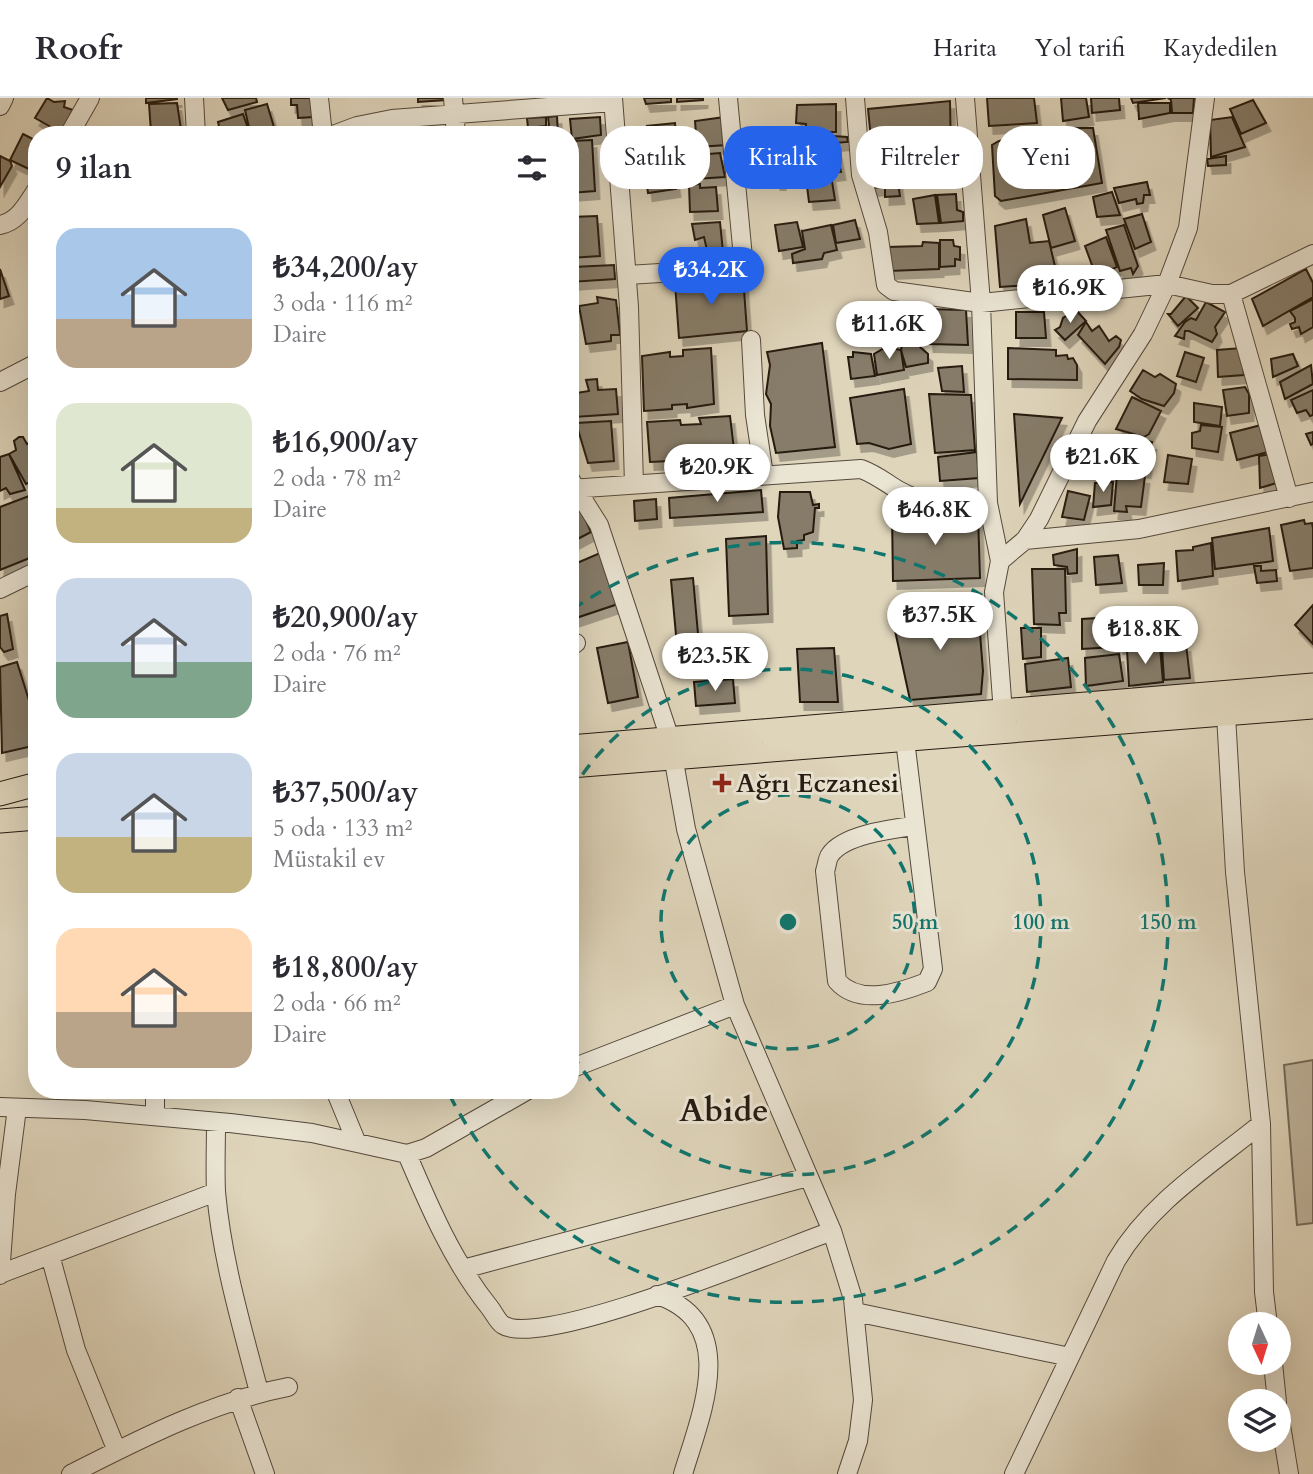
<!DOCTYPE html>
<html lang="tr">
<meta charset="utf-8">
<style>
:root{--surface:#fff;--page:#f2f2f3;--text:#2b2b33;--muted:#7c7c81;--line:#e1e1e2;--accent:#2563eb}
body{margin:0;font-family:Cardo,serif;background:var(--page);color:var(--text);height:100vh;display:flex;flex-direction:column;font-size:26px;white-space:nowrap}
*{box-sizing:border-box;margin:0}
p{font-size:23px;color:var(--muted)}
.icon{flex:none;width:38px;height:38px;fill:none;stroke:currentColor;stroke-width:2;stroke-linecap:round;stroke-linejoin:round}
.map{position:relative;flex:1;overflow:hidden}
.details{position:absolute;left:28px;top:28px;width:551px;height:973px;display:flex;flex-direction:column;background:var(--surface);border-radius:28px;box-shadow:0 7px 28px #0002}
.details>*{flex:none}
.banner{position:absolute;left:600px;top:28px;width:607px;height:63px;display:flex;gap:14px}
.needle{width:46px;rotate:176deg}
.tools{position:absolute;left:1228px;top:1214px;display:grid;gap:14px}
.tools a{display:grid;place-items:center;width:63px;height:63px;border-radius:50%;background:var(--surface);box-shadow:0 7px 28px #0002;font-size:35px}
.price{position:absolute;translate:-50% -60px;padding:0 16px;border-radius:24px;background:#fff;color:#222;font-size:23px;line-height:46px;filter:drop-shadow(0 2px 4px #0008)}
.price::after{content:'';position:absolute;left:50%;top:42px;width:21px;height:16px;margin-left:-10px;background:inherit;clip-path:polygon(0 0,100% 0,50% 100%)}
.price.current{background:var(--accent);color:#fff}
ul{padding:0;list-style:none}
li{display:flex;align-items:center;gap:21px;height:175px;padding:0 28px}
li span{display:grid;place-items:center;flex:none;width:196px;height:140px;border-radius:21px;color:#555}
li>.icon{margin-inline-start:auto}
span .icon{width:84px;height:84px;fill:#fffc;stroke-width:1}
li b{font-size:30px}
h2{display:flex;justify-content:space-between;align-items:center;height:84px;padding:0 28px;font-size:30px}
.tag{padding:0 24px;border-radius:28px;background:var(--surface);box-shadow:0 7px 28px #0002;font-size:24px;line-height:63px}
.tag.current{background:var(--accent);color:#fff}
header{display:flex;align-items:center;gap:42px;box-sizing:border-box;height:98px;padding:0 35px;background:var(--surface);border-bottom:2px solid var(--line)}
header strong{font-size:33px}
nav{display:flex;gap:38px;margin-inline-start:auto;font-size:24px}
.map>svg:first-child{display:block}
</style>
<header>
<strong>Roofr</strong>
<nav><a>Harita</a><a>Yol tarifi</a><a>Kaydedilen</a></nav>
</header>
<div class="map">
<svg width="1313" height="1376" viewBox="0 0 1313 1376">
<defs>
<filter id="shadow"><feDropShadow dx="4.5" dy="8" stdDeviation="0" flood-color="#0004"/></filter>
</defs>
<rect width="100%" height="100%" fill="#dfd5bb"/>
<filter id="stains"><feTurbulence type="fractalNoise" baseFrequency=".00286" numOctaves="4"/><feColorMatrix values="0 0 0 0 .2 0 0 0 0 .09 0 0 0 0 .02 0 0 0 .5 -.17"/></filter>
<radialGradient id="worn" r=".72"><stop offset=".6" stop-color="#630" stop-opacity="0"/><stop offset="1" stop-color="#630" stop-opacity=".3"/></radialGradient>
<path fill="#c0b59e" stroke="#736858" stroke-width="2" d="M1313 962V1125L1297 1127 1284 967Z"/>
<path fill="#867b69" stroke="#261a11" stroke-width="2" filter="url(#shadow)" d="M47 0 54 4 65 3 64 9 73 12 63 31 58 33 35 20Z
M146 0H177V1L146 5Z
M222 0H256L257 4 228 12Z
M291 0H312L314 19 298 20 297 7H291Z
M418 0H446V2L418 4Z
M644 0H671V4L646 6Z
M677 0H703V2L677 4Z
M987 0H1034L1037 25 989 28Z
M1061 0H1086L1089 19 1063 23Z
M1091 0H1119L1120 12 1092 15Z
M1131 0H1166L1133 5Z
M1168 0H1194L1193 15H1172L1171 2Z
M1253 2 1266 25 1241 36 1230 11Z
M950 3 951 57 881 63 873 61 868 11Z
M177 5 181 31 151 34 149 6Z
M1138 5H1170V15L1139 21Z
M267 6 274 29 250 34 245 12Z
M836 6V34H806V26L796 25 797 7Z
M243 16 250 36 221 37 218 24Z
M557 18 558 37H550L548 19Z
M546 19V28L528 30 527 20Z
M600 19 601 37 572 41 570 21Z
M725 19 727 47 697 49 695 23Z
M1232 19 1245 49 1211 59 1210 22Z
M675 25 677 52 658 54V50H651L647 28Z
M412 27 414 37H397L396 33Z
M1078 30H1093L1102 85 1001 103 995 98 992 47 999 43Z
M23 36 37 43V65L31 72 10 62Z
M833 38 847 39 848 44 833 45Z
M592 42 595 93 570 95V43Z
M837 52 841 74 802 79 798 55Z
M779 54 781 84H776V80L753 82 752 58Z
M720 55 725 79 695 81 696 57Z
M0 58 10 63 12 68 0 89Z
M1226 58V67L1208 68 1207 61Z
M672 64 676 91 648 95 644 66Z
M896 71 900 98 885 99V89L872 90 867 73Z
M831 77 835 102 809 104 806 80Z
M1147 84 1150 97H1144L1143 105 1137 106 1136 101 1119 105 1114 90Z
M700 86V90L716 89 718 113 690 114 689 87Z
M1112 94 1120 117 1097 119 1093 99Z
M956 96 957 112 963 114V123L941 125 937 97Z
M935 97 939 125 917 126 913 101Z
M1065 110 1075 143 1051 150 1043 117Z
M1142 116 1151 144 1135 151 1124 121Z
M597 118 600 158 570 160V119Z
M1026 121 1030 145 1049 143 1059 185 1000 189 995 128Z
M855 122 860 141 836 145 833 127Z
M720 124 724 164 710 165 704 139 695 142 692 126Z
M797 124 803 149 779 153 775 127Z
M831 127 837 152 824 155 822 161 793 165 792 156 805 151 802 133Z
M1124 127 1138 168 1133 176 1131 170 1120 173 1106 132Z
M1106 139 1117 169 1096 178 1085 148Z
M940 142H953L954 148 960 149V162L955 161V168L940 169Z
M923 144 939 145V171L889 173 887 149 922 148Z
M614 167 615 181 570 184 573 169Z
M0 171 9 198 0 201Z
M1306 171 1313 185V199L1263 228 1252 201Z
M743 178 747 233 679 240 675 185Z
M1186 198 1198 210 1178 228 1168 216H1171Z
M597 199 616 202 620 237H611V243L586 246 579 208 598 205Z
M1313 201V229L1301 236 1299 229 1292 231 1290 226 1295 224V220L1290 213Z
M1206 204 1225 214 1215 229 1217 236 1212 244 1189 233H1185L1184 241 1175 238 1185 224 1191 220 1196 222Z
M926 211 966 212 968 247 929 246Z
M1076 212 1086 223 1065 242 1055 232 1060 229 1063 220Z
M1016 214H1044L1046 240H1016Z
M1086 224 1092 233 1099 228 1109 243 1116 238 1121 242 1119 249 1105 266 1078 237Z
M903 242 919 243 920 249 928 256V265L906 269 901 252Z
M822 245 835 349 776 355 770 328 771 306 766 296 770 267 767 254Z
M886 249 901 252 904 272 877 277 874 256Z
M711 250 714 306 687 310V306L672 307V311L644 313 642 258 670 254V259L683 258V252Z
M1008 250 1056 252V258L1067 257 1068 261 1073 260 1077 267V282L1008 281Z
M1242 250 1244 277 1218 279 1217 252Z
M853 254 871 256 875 278 851 281 848 259H853Z
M1185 254 1204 260 1196 284 1177 278Z
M1293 256 1298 268 1273 279 1271 261Z
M1311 267 1313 286 1285 301 1280 284Z
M962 268 964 294 942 293 938 270Z
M1143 272 1155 279 1160 276 1176 286 1174 295 1164 308 1142 301 1130 293Z
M597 281 598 292 616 291 618 316 574 319 570 296 589 293 586 282Z
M1245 289 1249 296V315L1227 318 1223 292Z
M904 291 911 346 889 351 869 345 857 346 850 300Z
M1313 292V317L1310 318 1306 312 1297 315 1291 302Z
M929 296 971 297 975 352 935 355Z
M1132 299 1161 313 1149 336 1144 339 1116 331Z
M1194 305 1222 309 1220 328 1194 324Z
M1014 316 1062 320 1020 406Z
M730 318 735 360 650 364 647 324 680 322 681 327 701 326 699 320Z
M611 323 614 363 588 365 576 325Z
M1201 327 1222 329 1218 354 1192 350V335L1200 333Z
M1261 327 1268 354 1237 362 1230 335Z
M1313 334V346L1311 347 1306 336Z
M1120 337 1152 344 1146 372 1114 366Z
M19 339H23L27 346 34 343 37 348V381L26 386 9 356 16 352 14 343Z
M977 354 979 380 940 383 938 359Z
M9 356 25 392 10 396 6 390 0 393V359Z
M1272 356 1280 384 1260 390 1259 358Z
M1168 357 1192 361 1188 386 1164 384Z
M1117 376 1145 378 1141 409 1126 408 1127 414 1114 413Z
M1113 384 1111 407 1093 409 1095 385Z
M761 392 763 414 670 420 669 400Z
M1068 393 1090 398 1084 422 1062 419Z
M780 394H810L813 407 819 406V410H815L813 434 804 437V442L797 443V450L784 451 778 419Z
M29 398 37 419V457L0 472V409Z
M656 401 657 421 635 423 634 403Z
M570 408 580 409 591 434 570 445Z
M892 416H978L980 480 893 483Z
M1304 422 1305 426 1312 425 1313 430V470L1290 473 1281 427Z
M1269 430 1273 463 1215 471 1212 440Z
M766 438 768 516 729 518 726 441Z
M1211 445 1213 478 1178 483 1176 453 1193 452V449Z
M1077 451V475L1068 476 1067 469 1054 467 1053 457Z
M600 455 618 506 570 522V468Z
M1118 457 1122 485 1096 487 1094 459Z
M1164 465 1163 487H1139L1138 467Z
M1254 468H1261V473L1276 472 1277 483 1257 485Z
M1032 471H1065L1066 515H1059L1060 527 1034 526Z
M693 480 700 558 678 559 671 482Z
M1313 507V546L1295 527Z
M978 510 983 573 981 596 910 602 891 514Z
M1173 513 1175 541 1151 544 1149 515Z
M7 516 13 551 4 554 0 549V518Z
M1113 519 1115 549 1082 551V521Z
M1143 521 1147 544 1119 548 1117 523Z
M1021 530H1041V559L1023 561Z
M628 544 638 599 608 605 597 550Z
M1186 546 1190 580 1164 582 1162 549Z
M1160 549 1163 584 1129 588 1127 552Z
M834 550 838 604H800L797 551Z
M1119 556 1123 583 1086 588 1085 560Z
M1068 560 1071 589 1027 594 1025 566Z
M17 564 37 628V647L2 655 0 569Z
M733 581 735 605 696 608 694 584Z"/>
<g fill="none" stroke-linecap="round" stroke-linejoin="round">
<g stroke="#54493c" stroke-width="20">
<path id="minor" d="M194 0 196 37
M319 0 323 37
M453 0 456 37
M613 0 629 209 634 387
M855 0 861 77 878 134 886 187 894 193 981 205 1167 186 1212 196H1231L1313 156
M965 0 981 205 988 405 1000 463 994 494 1003 615
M0 8 4 0
M69 37 90 0
M333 37 357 28 392 21 613 4
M0 127C19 123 27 106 37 91
M627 177 744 170 728 0
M1231 196 1289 400
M751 242 755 317 764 377
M0 284 37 265
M570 381 599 427 670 641 686 731 735 907 832 1133 853 1201 863 1302 858 1343 847 1376
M570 391 861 371C875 376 885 384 898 392 927 409 957 408 988 405
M1025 442 1139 431 1313 394
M1000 463 1025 442 1039 421 1087 323 1143 236 1167 186 1188 130 1205 0
M0 491 37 473
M570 549 576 545
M1226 617 1235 774 1261 1026 1264 1194 1268 1227
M905 642 933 871 927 884C899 895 859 908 837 883L825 773C827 768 827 761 830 757 843 737 891 731 913 728
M570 971 735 907
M335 992 356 1043
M0 1009 85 1012 230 1025 312 1035 407 1056 426 1050 528 992
M155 1018V992
M216 1024C216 1047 215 1071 216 1094 222 1162 242 1229 259 1294
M407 1056C430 1110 453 1164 490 1210 494 1215 498 1224 503 1227 542 1252 781 1151 832 1133
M50 1157 76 1252 117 1353
M463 1171 808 1079
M0 1176 216 1094
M0 1177 6 1096 17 1010
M657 1197C741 1225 701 1316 683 1376
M855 1214 1070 1259
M1273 1265 1277 1304
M238 1300 265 1376
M1279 1315 1289 1376
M71 1376C140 1341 211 1304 288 1289
M1014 1376 1116 1163C1150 1105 1209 1068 1261 1026"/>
</g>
<g stroke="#261a11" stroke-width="25">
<path id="major" d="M570 649 1313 587
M570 668 1313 609
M0 696 37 686
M0 723 37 720"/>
</g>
<use href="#minor" stroke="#eae4d3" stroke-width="18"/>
<use href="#major" stroke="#dfd5bb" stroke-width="23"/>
</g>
<g fill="none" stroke="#0f766e" stroke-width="3.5" stroke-dasharray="12 9">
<circle cx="788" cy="824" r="127"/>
<path d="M571 694A253 253 0 1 1 571 954"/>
<path d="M573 511A380 380 0 1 1 448 994"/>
</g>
<path fill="#8f2418" stroke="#eae4d3" stroke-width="2.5" d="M718.5 674.5h7v7h7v7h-7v7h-7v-7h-7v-7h7z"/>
<g text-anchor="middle" stroke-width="6" stroke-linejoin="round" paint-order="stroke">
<g font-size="26" font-weight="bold" fill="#261a11" stroke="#eae4d3" text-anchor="start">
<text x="736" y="694">Ağrı Eczanesi</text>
</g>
<g font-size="33" font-weight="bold" fill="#261a11" stroke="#eae4d3">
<text x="724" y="1023">Abide</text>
</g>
</g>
<circle cx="788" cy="824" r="10" fill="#0f766e" stroke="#eae4d3" stroke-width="3.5"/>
<g font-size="21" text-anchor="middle" font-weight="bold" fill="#0f766e" stroke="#eae4d3" stroke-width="6" stroke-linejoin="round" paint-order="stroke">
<text x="915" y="831">50 m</text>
<text x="1041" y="831">100 m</text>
<text x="1168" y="831">150 m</text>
</g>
<rect width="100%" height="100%" filter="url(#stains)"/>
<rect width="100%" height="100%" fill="url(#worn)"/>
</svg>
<div class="tools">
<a><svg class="needle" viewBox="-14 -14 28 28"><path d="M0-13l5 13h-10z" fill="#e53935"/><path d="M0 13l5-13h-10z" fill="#7c7c81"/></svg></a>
<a><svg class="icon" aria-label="layers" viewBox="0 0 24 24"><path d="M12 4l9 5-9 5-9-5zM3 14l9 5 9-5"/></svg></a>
</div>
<b class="price current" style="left:711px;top:209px">₺34.2K</b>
<b class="price" style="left:1070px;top:227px">₺16.9K</b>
<b class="price" style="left:889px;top:263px">₺11.6K</b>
<b class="price" style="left:1103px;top:396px">₺21.6K</b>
<b class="price" style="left:717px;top:406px">₺20.9K</b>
<b class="price" style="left:935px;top:449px">₺46.8K</b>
<b class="price" style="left:940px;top:554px">₺37.5K</b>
<b class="price" style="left:1145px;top:568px">₺18.8K</b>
<b class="price" style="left:715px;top:595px">₺23.5K</b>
<div class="banner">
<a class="tag">Satılık</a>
<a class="tag current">Kiralık</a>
<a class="tag">Filtreler</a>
<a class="tag">Yeni</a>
</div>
<section class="details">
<h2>9 ilan<svg class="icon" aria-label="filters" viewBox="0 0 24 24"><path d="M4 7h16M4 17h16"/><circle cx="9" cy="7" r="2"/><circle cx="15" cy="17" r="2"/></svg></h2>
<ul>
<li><span style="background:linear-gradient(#a9c7e8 65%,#b9a48a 0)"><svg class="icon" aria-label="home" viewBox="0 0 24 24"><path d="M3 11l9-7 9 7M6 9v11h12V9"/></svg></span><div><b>₺34,200/ay</b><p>3 oda · 116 m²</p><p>Daire</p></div></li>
<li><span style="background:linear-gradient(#dfe7d0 75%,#c2b280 0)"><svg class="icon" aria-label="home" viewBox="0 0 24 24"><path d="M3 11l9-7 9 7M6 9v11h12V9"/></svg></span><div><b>₺16,900/ay</b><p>2 oda · 78 m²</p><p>Daire</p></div></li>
<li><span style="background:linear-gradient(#c9d6e8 60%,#7fa58c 0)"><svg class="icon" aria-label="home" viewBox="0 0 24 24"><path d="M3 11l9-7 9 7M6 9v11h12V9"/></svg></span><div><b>₺20,900/ay</b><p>2 oda · 76 m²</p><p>Daire</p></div></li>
<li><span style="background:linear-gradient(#c9d6e8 60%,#c2b280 0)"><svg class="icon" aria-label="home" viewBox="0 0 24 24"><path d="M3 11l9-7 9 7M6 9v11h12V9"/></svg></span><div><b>₺37,500/ay</b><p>5 oda · 133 m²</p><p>Müstakil ev</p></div></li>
<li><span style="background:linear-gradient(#ffd9b3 60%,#b9a48a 0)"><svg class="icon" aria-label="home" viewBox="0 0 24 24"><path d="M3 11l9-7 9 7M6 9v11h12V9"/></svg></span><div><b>₺18,800/ay</b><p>2 oda · 66 m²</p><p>Daire</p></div></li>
</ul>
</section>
</div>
